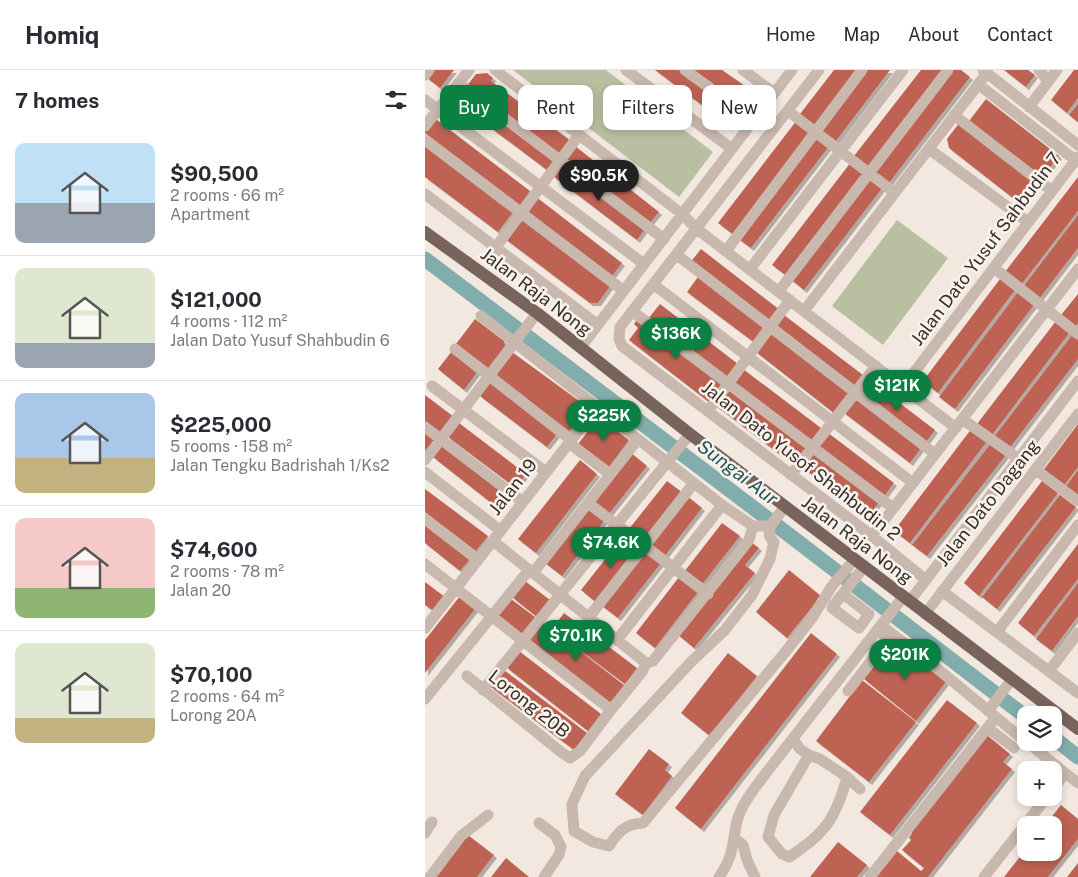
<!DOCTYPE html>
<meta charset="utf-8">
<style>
:root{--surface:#fff;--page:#f2f2f3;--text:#2b2b33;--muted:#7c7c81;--line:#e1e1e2;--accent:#0b8043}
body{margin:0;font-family:"Public Sans",sans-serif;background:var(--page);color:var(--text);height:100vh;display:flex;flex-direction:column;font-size:19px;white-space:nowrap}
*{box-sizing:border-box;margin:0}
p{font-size:16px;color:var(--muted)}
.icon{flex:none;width:28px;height:28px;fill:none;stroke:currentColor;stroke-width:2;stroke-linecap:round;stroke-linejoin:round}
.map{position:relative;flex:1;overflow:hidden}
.drawer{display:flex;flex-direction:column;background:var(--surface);width:425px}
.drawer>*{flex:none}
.top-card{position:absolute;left:15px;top:15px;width:475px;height:45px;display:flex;gap:10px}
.fabs{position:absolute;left:592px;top:636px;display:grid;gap:10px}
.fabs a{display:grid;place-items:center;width:45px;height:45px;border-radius:10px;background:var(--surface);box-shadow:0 2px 8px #0003;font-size:25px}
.price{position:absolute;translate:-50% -42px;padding:0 11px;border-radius:18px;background:var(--accent);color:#fff;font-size:16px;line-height:32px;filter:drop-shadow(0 1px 2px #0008)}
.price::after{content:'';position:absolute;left:50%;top:30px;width:15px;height:11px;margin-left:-8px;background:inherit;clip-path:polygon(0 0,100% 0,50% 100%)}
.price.active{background:#222;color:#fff}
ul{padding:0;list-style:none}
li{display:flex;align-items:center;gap:15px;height:125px;padding:0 15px}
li+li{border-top:1px solid var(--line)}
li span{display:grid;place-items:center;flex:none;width:140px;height:100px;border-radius:10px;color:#555}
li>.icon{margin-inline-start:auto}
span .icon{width:60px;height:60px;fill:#fffc;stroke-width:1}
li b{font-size:21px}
h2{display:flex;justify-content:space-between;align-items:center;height:60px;padding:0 15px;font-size:21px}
.pill{padding:0 18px;border-radius:10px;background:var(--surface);box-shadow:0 2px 8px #0003;font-size:18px;line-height:45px}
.pill.active{background:var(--accent);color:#fff}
header{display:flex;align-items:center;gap:30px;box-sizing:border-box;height:70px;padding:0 25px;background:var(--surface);border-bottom:1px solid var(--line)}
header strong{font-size:24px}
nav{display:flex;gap:28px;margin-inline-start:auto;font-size:18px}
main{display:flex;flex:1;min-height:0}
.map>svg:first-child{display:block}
</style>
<header>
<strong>Homiq</strong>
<nav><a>Home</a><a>Map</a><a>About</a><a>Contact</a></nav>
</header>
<main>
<section class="drawer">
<h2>7 homes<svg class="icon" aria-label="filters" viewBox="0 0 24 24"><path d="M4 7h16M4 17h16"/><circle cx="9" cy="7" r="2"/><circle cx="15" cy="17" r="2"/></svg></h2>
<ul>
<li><span style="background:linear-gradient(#bfe0f5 60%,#9aa5b1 0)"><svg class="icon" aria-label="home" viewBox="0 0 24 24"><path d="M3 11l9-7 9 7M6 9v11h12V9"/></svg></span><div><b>$90,500</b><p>2 rooms · 66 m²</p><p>Apartment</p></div></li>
<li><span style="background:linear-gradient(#dfe7d0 75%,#9aa5b1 0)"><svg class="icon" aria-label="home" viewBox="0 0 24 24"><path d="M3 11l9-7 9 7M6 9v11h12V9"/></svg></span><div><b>$121,000</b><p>4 rooms · 112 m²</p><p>Jalan Dato Yusuf Shahbudin 6</p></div></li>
<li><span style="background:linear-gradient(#a9c7e8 65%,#c2b280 0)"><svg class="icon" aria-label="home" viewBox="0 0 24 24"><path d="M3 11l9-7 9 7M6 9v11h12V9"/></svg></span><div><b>$225,000</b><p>5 rooms · 158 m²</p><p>Jalan Tengku Badrishah 1/Ks2</p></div></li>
<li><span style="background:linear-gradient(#f6c9c9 70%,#8fb573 0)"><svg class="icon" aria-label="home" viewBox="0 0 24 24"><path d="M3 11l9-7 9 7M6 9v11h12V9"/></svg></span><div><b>$74,600</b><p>2 rooms · 78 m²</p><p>Jalan 20</p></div></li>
<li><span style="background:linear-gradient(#dfe7d0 75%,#c2b280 0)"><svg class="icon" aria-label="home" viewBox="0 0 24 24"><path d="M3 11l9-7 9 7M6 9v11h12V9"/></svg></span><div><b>$70,100</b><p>2 rooms · 64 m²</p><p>Lorong 20A</p></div></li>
</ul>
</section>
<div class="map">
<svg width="653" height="807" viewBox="0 0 653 807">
<defs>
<filter id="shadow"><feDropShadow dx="3" dy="3" stdDeviation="0" flood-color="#0004"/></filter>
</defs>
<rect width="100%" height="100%" fill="#f2e8e0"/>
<path fill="#b8c0a1" d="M88 0H181L288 82 254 127Z
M472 150 523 188 458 275 407 236Z"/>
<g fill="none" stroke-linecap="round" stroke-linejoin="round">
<path stroke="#81adac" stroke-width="15" d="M0 189 372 471 601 647
M629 668 653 687"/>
</g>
<path fill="#be6452" filter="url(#shadow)" d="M6 0H29L15 18 1 7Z
M230 0H257L311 40 301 53Z
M269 0H297L326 20 316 34Z
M409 0H436L392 57 375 44Z
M439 0H465L411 71 394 58Z
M496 0H522L445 98 429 86Z
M525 0H536L545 7 464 113 448 101Z
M579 0H603L610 5 601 17Z
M649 0H653V28L642 43 626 30Z
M62 3 68 8 66 11 146 71 135 85 41 17 51 4Z
M45 24 130 89 122 100 37 36Z
M561 29 634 86 617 108 544 51Z
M653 34V52L644 45Z
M8 47 105 121 95 135 0 63V58Z
M372 50 388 63 309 165 293 153Z
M535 52 614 113 597 135 524 78 522 69Z
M390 64 405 75 326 178 311 167Z
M0 73 89 141 73 162 0 107Z
M150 76 234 142 224 154 140 88Z
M426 92 441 103 362 206 347 195Z
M137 94 220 159 212 170 128 106Z
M443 106 458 117 379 220 364 208Z
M653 107V141L596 215 580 202Z
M110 126 197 193 187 206 100 139Z
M653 145V178L614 229 598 217Z
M96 146 186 215 173 233H165L79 168Z
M276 179 355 240 343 255 264 194Z
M273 207 342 257 330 273 262 222Z
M575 209 590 220 513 323 498 311Z
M593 222 609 235 530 339 514 327Z
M653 224V253L650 257 636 245Z
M235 234 313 294 300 310 222 250Z
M359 245 438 305 427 320 348 259Z
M214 247 299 312 284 332 204 270 213 258 209 254Z
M50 249 79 271 81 281 66 300 31 274Z
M631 251 645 262 567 365 552 354Z
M347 262 424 322 409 343 331 282Z
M648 264 653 267V289L584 379 569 367Z
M27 281 53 301 39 320 13 299Z
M87 282 157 333 159 342 144 361 70 305Z
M318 299 396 358 385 374 307 315Z
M443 309 510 360 499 375 433 323Z
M66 312 133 363 122 377 55 326Z
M304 316 384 376 369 395 290 335Z
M0 325 29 347 16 365 0 352Z
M431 326 497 377 485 393 418 342Z
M178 350 204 370 184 397 153 374 171 351Z
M34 353 101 404 91 418 23 367Z
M653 354V397L637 418 617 402Z
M0 357 13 367 0 383Z
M547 358 563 370 485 473 469 461Z
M402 362 469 413 457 429 390 378Z
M18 373 85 426 74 439 8 387Z
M566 373 581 385 502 486 487 475Z
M389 380 455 431 443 447 377 397Z
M205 382 222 396 184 444 167 431Z
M155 390 172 404 111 483 93 469Z
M653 400V430L639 419Z
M242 411 258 423 220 472 204 459Z
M617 411 633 423 554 526 539 513Z
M0 419 63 466 51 481 0 442Z
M261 425 277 438 239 487 223 475Z
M635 425 651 437 572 539 557 527Z
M163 437 180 450 137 506 119 492Z
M0 452 46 488 35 501 0 473Z
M297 453 315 466 276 516 259 502Z
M200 464 216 478 172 533 156 520Z
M326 472 334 478 320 495 330 503 269 578 252 564Z
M653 474V509L609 566 593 553Z
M219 480 236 493 193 548 176 535Z
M364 500 396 526 362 568 331 542Z
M254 507 273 522 230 578 211 563Z
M100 511 125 530 112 547 87 527Z
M0 512 20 527 9 541 0 535Z
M653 513V546L627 581 611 569Z
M35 526 51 538 0 603V570Z
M86 529 110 547 97 565 73 546Z
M139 543 212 598 200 614 127 559Z
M116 551 199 615 186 633 103 569Z
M386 563 412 584 276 759 250 738Z
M469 571 521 612 491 651 439 609Z
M94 581 176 644 163 661 81 597Z
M303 583 332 606 285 666 256 643Z
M79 600 162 663 149 680 66 617Z
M437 610 491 652 444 712 391 671Z
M522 630 552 653 465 765 435 742Z
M562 665 585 684 578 692 587 699 503 807H451L472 781 496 801 499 798 477 780 486 770 484 768 487 763 486 762Z
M224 679 244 694 240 700 247 706 218 745 190 724Z
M636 735 653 749V769L623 807H579L601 779V782H629V755H620Z
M39 762 69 785 52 807H9Z
M413 772 442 795 432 807H385Z
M81 788 104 807H66Z
M653 793V807H642Z"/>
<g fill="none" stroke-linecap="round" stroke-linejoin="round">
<path stroke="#c9b8ad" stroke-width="11" d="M70 0 257 144 272 159 531 358
M201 0 307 79
M260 0 329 50
M318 0 349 23
M394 0 195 257 194 269 197 276 447 466 501 510
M558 0 653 75
M614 0 623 11
M0 5 4 0
M33 13 239 169
M553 14 650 90
M0 30 219 194
M604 37 632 0
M363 41 470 123
M529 45 627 121
M0 56 44 0
M0 70 199 221
M504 79 603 152
M0 124 173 255
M71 177 154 65
M301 181 437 0
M252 185 510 384
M569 198 653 264
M325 199 478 0
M228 214 488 413
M354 221 523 0
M207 241 468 438
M379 241 562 3
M56 246 297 435 328 456H345
M156 277 367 0
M30 279 146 370
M7 316 121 402
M478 317 653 87
M283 341 365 230
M537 349 594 389
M0 357 98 432
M144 373 185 404
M0 390 112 243
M611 400 653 431
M0 402 76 461
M366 405 451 296
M163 433 283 524
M360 437C353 446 336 461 349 472L345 489 327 525 300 560 266 592 160 706 147 734 149 761 168 772 184 776C193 762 200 754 218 753L362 580 387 548 407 516 429 490
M0 449 53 490
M447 466 653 199
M68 471 221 593
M0 494 186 640
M108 503 213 369
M517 521 653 623
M418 524 444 544 434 558 407 538 408 536 439 497
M484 532 653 311
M500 544 653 344
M164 547 269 413
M456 555 519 604 601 672
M0 558 172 337
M572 562 653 455
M192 570 297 435
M624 601 653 563
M42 606 136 682 145 688 155 681 186 640 217 602 221 593 228 591 324 470 328 456
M58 620 265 364
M423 621 456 578 462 567 452 560
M0 629 104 500
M563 641 587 609
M563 658 589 678
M368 669 375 679 384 685 349 745 343 767 357 784 364 787C400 764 411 748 422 707L395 689 384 685
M602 672 640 703
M422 707 435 719
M629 718 640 703 653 713
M114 753 130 765 136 777 134 785 119 807
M0 763 7 752
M310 769 318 775 322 790 330 807
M5 807 36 766 63 745
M294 807C309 786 307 774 312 751 317 733 330 718 341 703L478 527
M445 807 571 647
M559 807 621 728"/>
<path stroke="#79645d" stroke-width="12" d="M0 162 112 243 265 364 653 659"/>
</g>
<g text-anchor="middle" stroke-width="5" stroke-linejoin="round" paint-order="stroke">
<g font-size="18" fill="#382e2b" stroke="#f9f3ed">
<text transform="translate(561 179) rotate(-53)" y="6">Jalan Dato Yusuf Sahbudin 7</text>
<text transform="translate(111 222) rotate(37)" y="6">Jalan Raja Nong</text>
<text transform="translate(376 391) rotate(38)" y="6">Jalan Dato Yusof Shahbudin 2</text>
<text transform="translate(88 417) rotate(-52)" y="6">Jalan 19</text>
<text transform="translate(563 433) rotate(-52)" y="6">Jalan Dato Dagang</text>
<text transform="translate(432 470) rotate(37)" y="6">Jalan Raja Nong</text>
<text transform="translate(104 634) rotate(38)" y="6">Lorong 20B</text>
</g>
<g font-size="19" font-style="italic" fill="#235757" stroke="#f9f3ed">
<text transform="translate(313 402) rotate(37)" y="7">Sungai Aur</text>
</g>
</g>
</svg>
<div class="fabs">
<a><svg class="icon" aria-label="layers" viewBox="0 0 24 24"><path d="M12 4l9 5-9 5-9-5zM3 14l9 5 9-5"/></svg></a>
<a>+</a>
<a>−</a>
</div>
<b class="price active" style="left:174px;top:132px">$90.5K</b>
<b class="price" style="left:251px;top:290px">$136K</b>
<b class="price" style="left:472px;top:342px">$121K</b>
<b class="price" style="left:179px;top:372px">$225K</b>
<b class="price" style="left:186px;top:499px">$74.6K</b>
<b class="price" style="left:151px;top:592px">$70.1K</b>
<b class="price" style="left:480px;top:611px">$201K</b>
<div class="top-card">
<a class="pill active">Buy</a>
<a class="pill">Rent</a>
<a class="pill">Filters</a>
<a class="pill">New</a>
</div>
</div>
</main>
